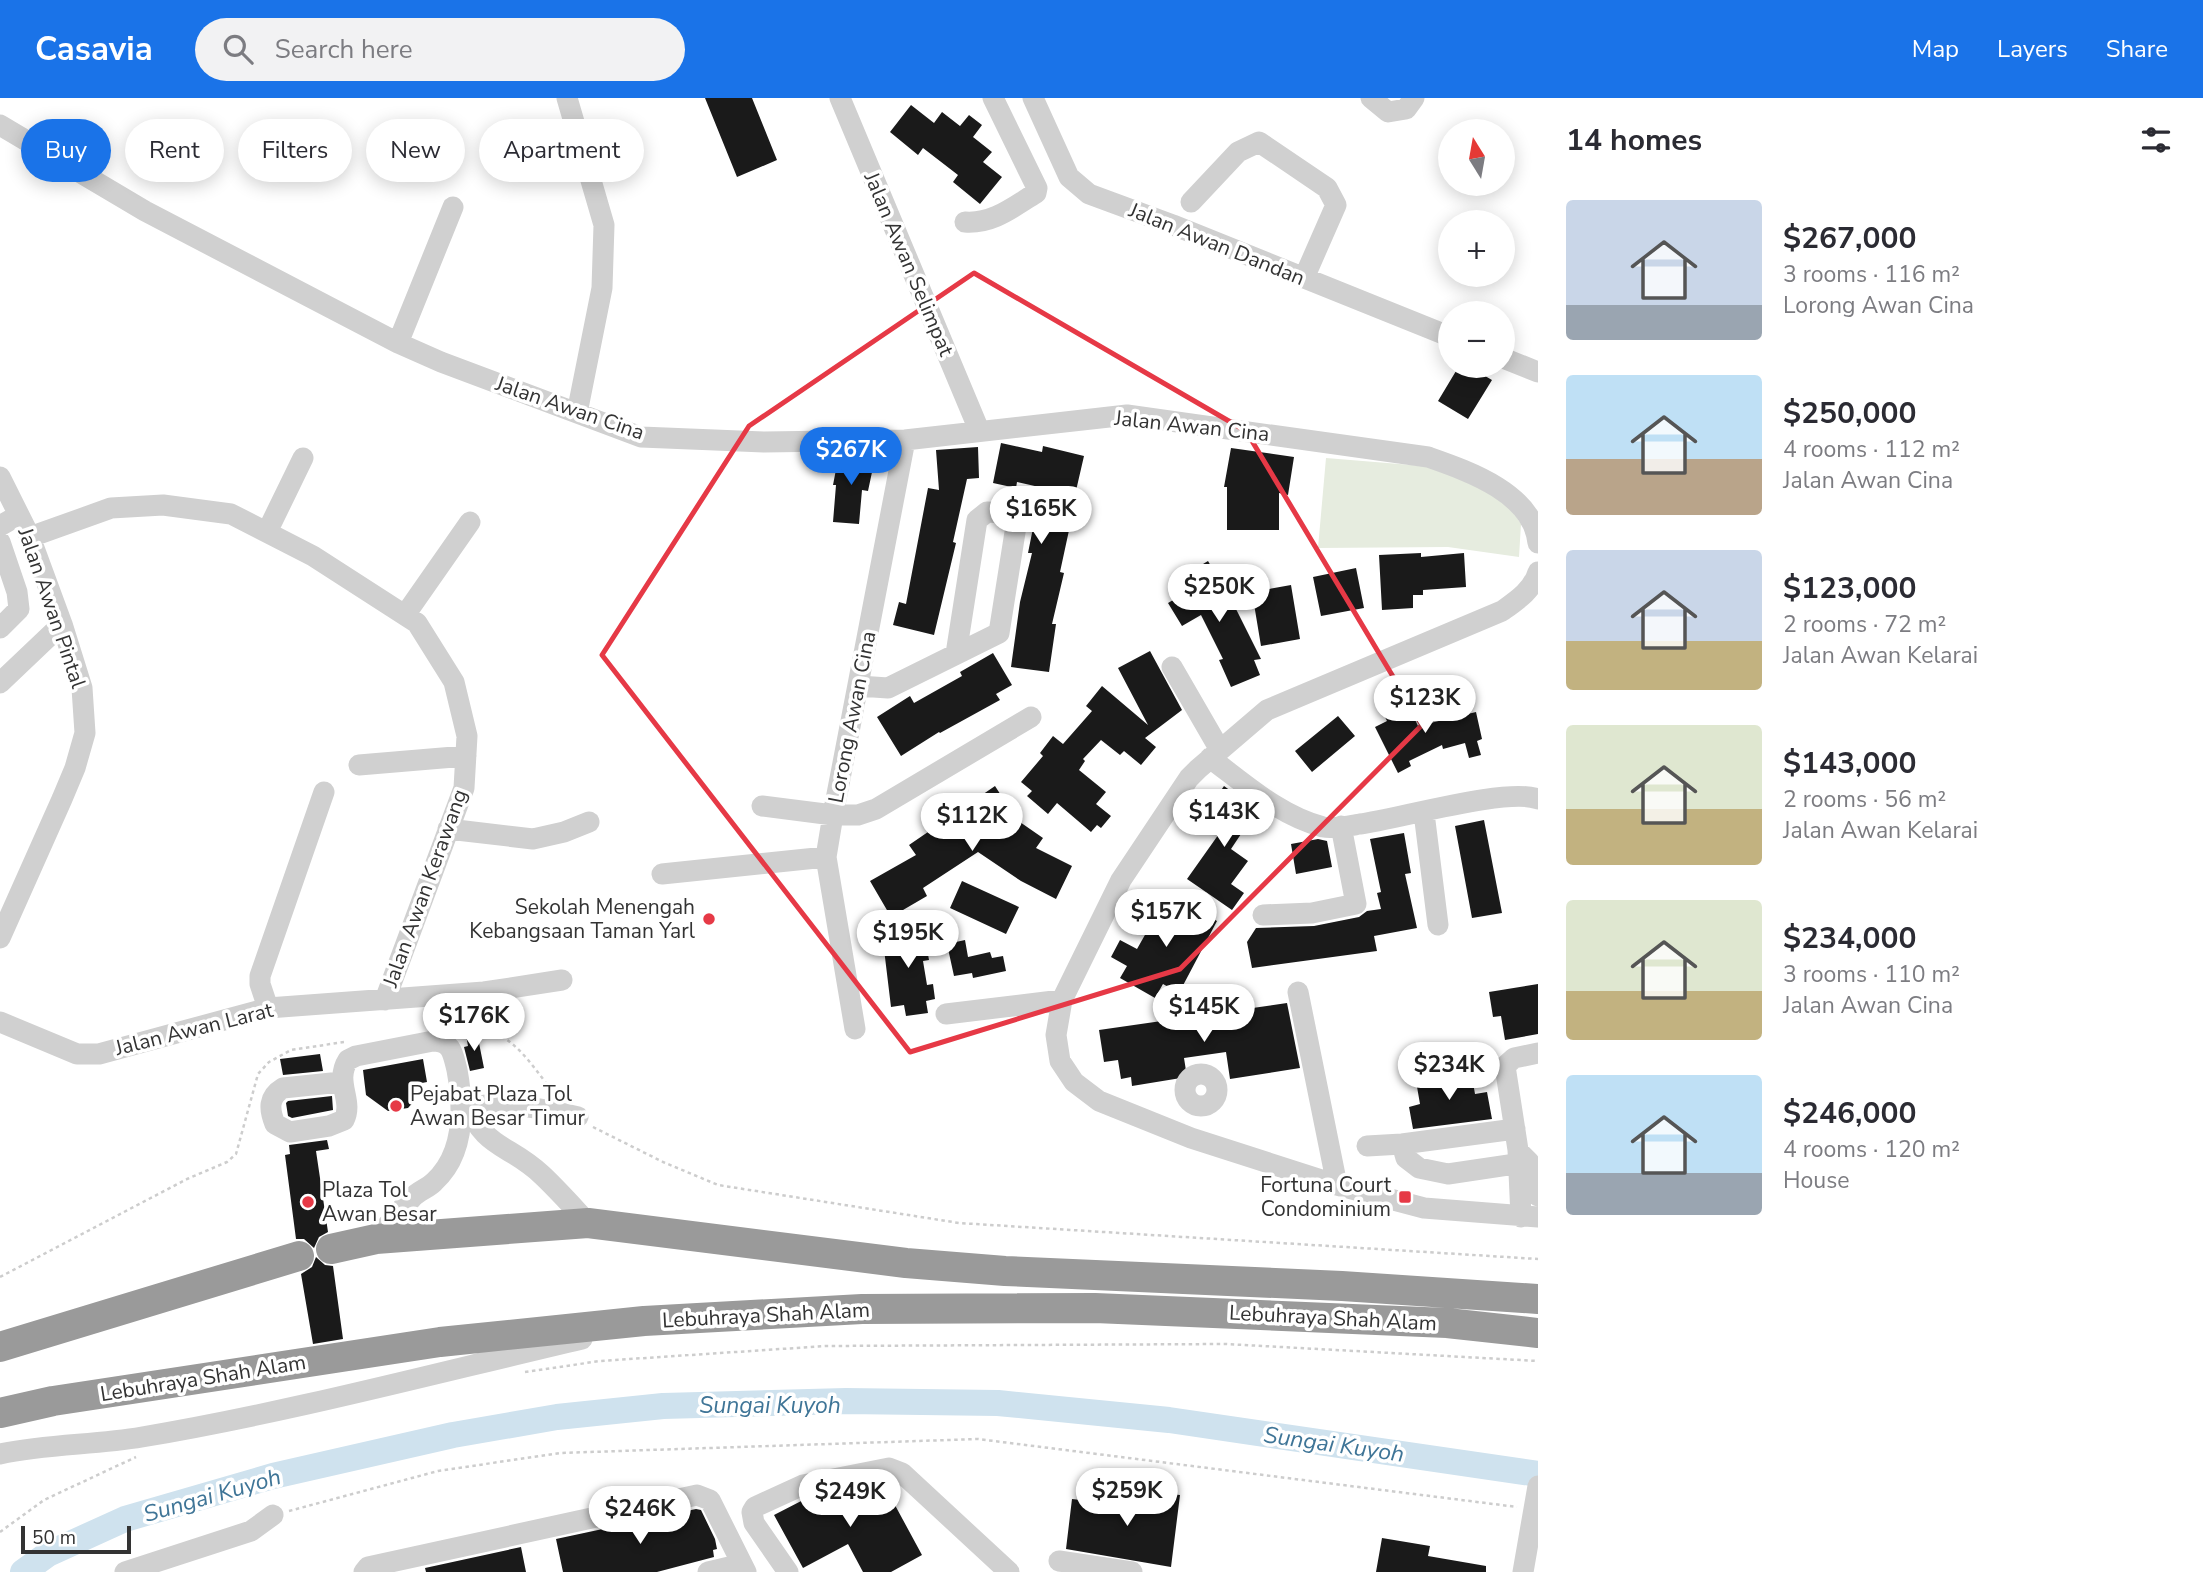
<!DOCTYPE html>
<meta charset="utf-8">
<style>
:root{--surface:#fff;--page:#f2f2f3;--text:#2b2b33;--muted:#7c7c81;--accent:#1a73e8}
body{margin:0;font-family:"Nunito Sans",sans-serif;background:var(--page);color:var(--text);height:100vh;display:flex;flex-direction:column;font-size:26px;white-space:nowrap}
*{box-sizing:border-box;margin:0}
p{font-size:23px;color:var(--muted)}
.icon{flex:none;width:38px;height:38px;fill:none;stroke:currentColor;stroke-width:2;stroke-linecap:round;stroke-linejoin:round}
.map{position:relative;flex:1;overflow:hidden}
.drawer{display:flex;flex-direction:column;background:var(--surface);width:665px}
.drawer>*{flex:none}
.banner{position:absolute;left:21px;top:21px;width:665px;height:63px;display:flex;gap:14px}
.needle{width:46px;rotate:349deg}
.controls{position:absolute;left:1438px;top:21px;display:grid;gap:14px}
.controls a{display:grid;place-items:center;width:77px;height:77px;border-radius:50%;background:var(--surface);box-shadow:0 4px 18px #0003;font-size:35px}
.scale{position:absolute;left:21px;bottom:18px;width:110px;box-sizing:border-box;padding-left:7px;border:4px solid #333;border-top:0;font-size:19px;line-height:24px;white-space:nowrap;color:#333;-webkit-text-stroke:5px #fff;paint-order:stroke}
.price{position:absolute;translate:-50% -60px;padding:0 16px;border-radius:24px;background:#fff;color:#222;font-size:23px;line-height:46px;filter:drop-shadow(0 2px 4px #0008)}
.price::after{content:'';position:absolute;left:50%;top:42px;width:21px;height:16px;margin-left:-10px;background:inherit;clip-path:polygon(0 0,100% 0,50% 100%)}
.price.selected{background:var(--accent);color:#fff}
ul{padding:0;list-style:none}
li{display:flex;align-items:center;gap:21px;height:175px;padding:0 28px}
li span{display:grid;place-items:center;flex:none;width:196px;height:140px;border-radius:7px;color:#555}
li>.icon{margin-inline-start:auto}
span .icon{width:84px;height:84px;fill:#fffc;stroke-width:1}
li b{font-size:30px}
h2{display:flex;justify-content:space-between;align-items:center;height:84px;padding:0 28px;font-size:30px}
.pill{padding:0 24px;border-radius:32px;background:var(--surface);box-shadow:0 4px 18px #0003;font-size:24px;line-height:63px}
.pill.selected{background:var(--accent);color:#fff}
header{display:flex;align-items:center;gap:42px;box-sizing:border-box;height:98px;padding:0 35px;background:var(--accent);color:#fff}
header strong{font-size:33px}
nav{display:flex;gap:38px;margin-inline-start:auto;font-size:24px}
.search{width:490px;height:63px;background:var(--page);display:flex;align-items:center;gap:18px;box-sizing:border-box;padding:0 24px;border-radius:38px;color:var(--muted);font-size:26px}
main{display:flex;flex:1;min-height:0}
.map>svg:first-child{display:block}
</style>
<header>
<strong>Casavia</strong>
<div class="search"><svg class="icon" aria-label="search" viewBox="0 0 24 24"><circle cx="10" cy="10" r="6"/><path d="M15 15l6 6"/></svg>Search here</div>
<nav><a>Map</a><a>Layers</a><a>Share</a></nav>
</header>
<main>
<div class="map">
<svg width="1538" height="1474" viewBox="0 0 1538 1474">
<rect width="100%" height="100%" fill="#fff"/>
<path fill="#e6ecdf" d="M1326 360 1436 369 1504 400 1521 426 1519 459 1448 449 1318 450Z"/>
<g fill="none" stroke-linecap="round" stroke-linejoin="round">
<path stroke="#cfe2ee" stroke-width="26" d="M23 1474 48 1456 125 1421 273 1378 453 1337 557 1319 663 1308 846 1303 998 1305 1169 1322 1538 1376"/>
</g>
<path fill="#1a1a1a" d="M705 0H752L777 62 737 79Z
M911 7 934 25 942 14 960 28 969 17 982 27 973 39 992 54 983 64 1002 79 980 106 953 84 958 77 923 50 918 57 890 34Z
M1459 268H1468L1492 282 1468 321 1438 303Z
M1001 345 1042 354 1043 348 1084 358 1075 397 1068 396 1062 421 1071 423 1060 474 1064 475 1052 526H1056L1049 574 1011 569 1020 504 1032 455H1028L1036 415 1042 416 1048 391 1017 384 1016 390 993 385Z
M978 349 979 380 967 381 953 444 956 445 934 537 893 527 899 504 906 506 928 390 939 392 936 352Z
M1231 350 1294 359 1288 397 1279 395V432H1227V389H1224Z
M839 356 875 360 868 393 862 392 859 426 833 424 836 387H833Z
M1421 455V459L1464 455 1466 489 1423 492V497H1413V510L1382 512 1379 457Z
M1208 463 1237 513 1261 561 1254 562 1260 577 1231 589 1219 562 1223 561 1201 517 1182 528 1168 505 1197 488 1188 475Z
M1356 470 1364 510 1321 518 1313 479Z
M1291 487 1300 541 1261 548 1252 494Z
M1150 553 1182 612 1145 640 1156 649 1141 667 1124 653 1120 657 1101 642 1083 661 1085 663 1079 672 1106 694 1096 706 1111 718 1101 730 1097 727 1091 734 1057 705 1048 716 1027 698 1032 693 1021 684 1043 658 1040 655 1053 638 1063 646 1092 613 1086 608 1102 588 1148 627 1118 570Z
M993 555 1012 587 996 596 1000 602 940 635 939 634 901 658 877 619 910 598 914 605 962 578 960 574Z
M1396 602 1403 615 1410 611 1418 628 1476 614 1482 641 1477 643 1481 657 1469 660 1465 645 1443 651 1442 647 1409 663 1411 668 1398 675 1375 629 1387 623 1380 609Z
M1338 618 1355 638 1312 674 1295 653Z
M995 688 1017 722 1043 740 1036 750 1072 768 1056 801 1021 783 978 754 923 790 927 798 891 819 870 783 916 757 909 747Z
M1224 688 1257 712 1231 751 1248 763 1231 786 1244 795 1232 812 1187 781 1221 733 1202 720Z
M1484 722 1502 815 1472 820 1455 728Z
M1404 735 1411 775 1405 776 1417 830 1374 838 1377 853 1252 870 1247 844 1256 830 1314 828 1359 819 1367 813 1381 811 1377 795 1381 794 1370 741Z
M1318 741 1327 743 1332 769 1296 776 1291 746Z
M962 783 1019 809 1006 836 950 810Z
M1176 801 1217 823 1179 895 1163 886 1155 900 1120 880 1127 868 1111 859 1120 842 1137 851 1150 828 1146 826 1155 810 1168 817Z
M917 827 919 835 924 834 929 862 923 863 927 887 933 886 935 901 926 903 928 915 906 918 904 907 891 909 884 851 890 850 887 833Z
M965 842 968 859 990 854 992 860 1003 858 1006 873 973 880 972 875 954 878 947 846Z
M1538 886V936L1505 942 1501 918 1493 919 1489 894Z
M1287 905 1300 970 1230 981 1226 954 1184 960 1187 979 1132 988 1131 979 1121 981 1118 962 1104 964 1099 932Z
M477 935 484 970 470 973 464 949 468 948 466 937Z
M320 956 323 973 283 977 280 961Z
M423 961 427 984 422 985 423 992 417 994V1000L408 1010 388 1013 366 997 363 972Z
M1471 973 1475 996 1487 994 1492 1021 1413 1031 1409 1009 1420 1006 1416 983Z
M332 998 333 1012 292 1020 288 1018 286 1005 288 1003Z
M327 1042 329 1051 316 1053 328 1134 319 1139 314 1150 304 1141H296L285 1057 290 1056 289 1047Z
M316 1159 325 1167 333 1168 343 1241 313 1246 301 1176 312 1169Z
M883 1385 922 1457 891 1474H863L848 1446 803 1470 774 1417 807 1400Z
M1136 1392 1180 1397 1171 1469 1066 1451 1072 1401 1134 1408Z
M696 1411 701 1412 715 1441 717 1451 713 1452 714 1459 657 1474H563L556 1441Z
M1382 1440 1430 1448 1428 1458 1486 1468V1474H1376Z
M521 1449 526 1474H426L425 1470Z"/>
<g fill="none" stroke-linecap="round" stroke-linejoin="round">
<path stroke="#cdcdcd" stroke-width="2.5" stroke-dasharray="3.5 3.5" stroke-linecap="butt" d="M454 929C468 930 485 930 497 936 521 947 538 976 554 995
M593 1029 663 1064 718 1087 959 1125 1538 1161
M0 1179 187 1081 227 1064 236 1056 258 976 269 964 291 952 344 944
M525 1274 600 1263 826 1248 1226 1246 1538 1263
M289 1413 438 1373 560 1355 978 1341 1517 1409
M0 1434 44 1402 136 1359"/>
<path stroke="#d0d0d0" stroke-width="21" d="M567 0 604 127 602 190 577 315
M840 0 979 332
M1033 0 1069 79 1089 96 1173 127 1451 239
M1371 0 1388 14 1406 11 1414 0
M0 27 145 113 398 245 441 264 641 339 764 344 905 342 1127 317 1428 359C1468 373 1533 395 1538 445
M503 40 578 38
M1191 104 1238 54 1259 44 1327 90 1336 107 1304 180
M965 124C993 126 1013 109 1036 95L1037 90 993 0
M398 245 453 109
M1503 260 1538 274
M905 342 833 717H858L876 711 1031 619
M0 379 30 439 62 526 82 590 85 635 75 670 62 701 0 840
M0 428 19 417
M267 434 303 360
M30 439 111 410 163 407 231 416 313 458 417 525 454 584 467 638 464 690 385 902
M0 444 17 494 19 511 0 530
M1538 474C1533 492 1516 503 1502 513L1267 612 1198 671 1189 680 1121 782 1062 902 1056 937 1060 963 1074 984 1099 1003 1191 1040 1337 1087 1424 1110 1538 1119
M405 517 470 424
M1172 569 1220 652
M0 585 62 526
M859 588 888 590 999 535 1016 428C1011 414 1001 415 987 414L977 422 956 556
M1210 660C1245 686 1280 718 1323 729 1334 731 1348 728 1360 726 1398 721 1508 689 1538 701
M359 667 466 658
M762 708 833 717 826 759 855 931
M1424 715 1438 827
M448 731 533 741 564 734 589 724
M662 776 826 759
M1263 817 1312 815 1356 806 1341 728
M1298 894 1337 1087
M268 910 260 886V878L324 694
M946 916 1062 902
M0 924 77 956H99L268 910 484 894 562 882
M1185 992a16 16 0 1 1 32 0a16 16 0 1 1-32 0Z
M341 984 283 990C268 999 269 1011 275 1026L290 1034 329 1028 344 1022C354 1003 334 984 348 962L356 958 433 943C452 943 453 956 457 972 464 1010 465 1056 434 1084 427 1091 418 1093 412 1100 399 1113 388 1127 376 1141
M465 1002C484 1052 508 1045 542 1077 558 1092 573 1109 588 1125
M468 1008C509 1005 539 1009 578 1019
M1402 1046 1406 1060 1419 1070 1448 1076 1529 1064
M1367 1048 1402 1046 1515 1031
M1519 1054 1529 1064 1538 1098
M1521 1119 1518 1052 1505 968 1514 960 1538 955
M0 1356C47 1346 95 1347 142 1339 290 1314 436 1275 582 1241
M1059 1463 1132 1474
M125 1474 251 1433 273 1417
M364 1474 368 1469 697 1397 710 1402 746 1474
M708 1474 742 1466
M788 1474 754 1425 752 1414 755 1409 803 1387 889 1370 902 1375 1009 1474
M1523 1474 1538 1388"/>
<path stroke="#9a9a9a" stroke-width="30" d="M331 1151 376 1141 588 1125 906 1165 1005 1173 1342 1188 1538 1201
M0 1249 299 1158
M0 1315 53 1303 440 1244 644 1223 862 1211 1095 1210 1447 1225 1538 1235"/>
</g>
<path fill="none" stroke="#e63946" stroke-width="5" stroke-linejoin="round" d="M974 175 1246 333 1422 627 1180 871 910 954 602 557 749 328Z"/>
<g fill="#e63946" stroke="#fff" stroke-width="2.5">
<circle cx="709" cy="821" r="7"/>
<circle cx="396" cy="1008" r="7"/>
<rect x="1398" y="1092" width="14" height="14" rx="3.5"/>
<circle cx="308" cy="1104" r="7"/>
</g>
<g text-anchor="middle" stroke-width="7" stroke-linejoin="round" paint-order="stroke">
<g font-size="21" fill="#333" stroke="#fff">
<text transform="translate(1217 146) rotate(22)" y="7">Jalan Awan Dandan</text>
<text transform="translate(909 166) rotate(67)" y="7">Jalan Awan Selimpat</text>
<text transform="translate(570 310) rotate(19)" y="7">Jalan Awan Cina</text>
<text transform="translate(1192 328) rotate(6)" y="7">Jalan Awan Cina</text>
<text transform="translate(52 510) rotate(71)" y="7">Jalan Awan Pintal</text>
<text transform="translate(852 619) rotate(-79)" y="7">Lorong Awan Cina</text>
<text transform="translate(425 790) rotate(-70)" y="7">Jalan Awan Kerawang</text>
<text transform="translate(194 931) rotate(-14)" y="7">Jalan Awan Larat</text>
<text transform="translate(766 1217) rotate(-3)" y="7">Lebuhraya Shah Alam</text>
<text transform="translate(1333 1220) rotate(3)" y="7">Lebuhraya Shah Alam</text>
<text transform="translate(203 1280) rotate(-9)" y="7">Lebuhraya Shah Alam</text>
</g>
<g font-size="21" fill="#333" stroke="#fff" text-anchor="end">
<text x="695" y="816">Sekolah Menengah<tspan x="695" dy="24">Kebangsaan Taman Yarl</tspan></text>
<text x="410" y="1003" text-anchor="start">Pejabat Plaza Tol<tspan x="410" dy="24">Awan Besar Timur</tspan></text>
<text x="1391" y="1094">Fortuna Court<tspan x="1391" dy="24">Condominium</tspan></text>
<text x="322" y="1099" text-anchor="start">Plaza Tol<tspan x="322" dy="24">Awan Besar</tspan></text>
</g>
<g font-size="23" font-style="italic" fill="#3f7597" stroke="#fff">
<text x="770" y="1315">Sungai Kuyoh</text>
<text transform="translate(1334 1346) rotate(8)" y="8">Sungai Kuyoh</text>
<text transform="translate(212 1397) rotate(-16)" y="8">Sungai Kuyoh</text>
</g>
</g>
</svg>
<div class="controls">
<a><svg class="needle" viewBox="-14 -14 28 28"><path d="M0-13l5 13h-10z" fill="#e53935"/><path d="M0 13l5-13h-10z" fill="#7c7c81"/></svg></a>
<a>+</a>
<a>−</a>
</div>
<div class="scale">50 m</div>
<b class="price selected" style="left:851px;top:389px">$267K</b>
<b class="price" style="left:1041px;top:448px">$165K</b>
<b class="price" style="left:1219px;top:526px">$250K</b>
<b class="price" style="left:1425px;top:637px">$123K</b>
<b class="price" style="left:1224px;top:751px">$143K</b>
<b class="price" style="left:972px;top:755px">$112K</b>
<b class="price" style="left:1166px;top:851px">$157K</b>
<b class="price" style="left:908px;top:872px">$195K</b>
<b class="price" style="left:1204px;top:946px">$145K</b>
<b class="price" style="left:474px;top:955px">$176K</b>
<b class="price" style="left:1449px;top:1004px">$234K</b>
<b class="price" style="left:1127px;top:1430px">$259K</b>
<b class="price" style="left:850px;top:1431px">$249K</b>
<b class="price" style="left:640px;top:1448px">$246K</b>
<div class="banner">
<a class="pill selected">Buy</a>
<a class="pill">Rent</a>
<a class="pill">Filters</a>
<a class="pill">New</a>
<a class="pill">Apartment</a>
</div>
</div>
<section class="drawer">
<h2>14 homes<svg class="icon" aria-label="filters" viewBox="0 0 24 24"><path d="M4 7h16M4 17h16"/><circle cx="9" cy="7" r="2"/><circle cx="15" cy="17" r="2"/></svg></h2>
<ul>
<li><span style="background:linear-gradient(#c9d6e8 75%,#9aa5b1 0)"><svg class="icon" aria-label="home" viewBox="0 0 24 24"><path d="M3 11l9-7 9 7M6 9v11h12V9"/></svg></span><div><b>$267,000</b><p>3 rooms · 116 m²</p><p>Lorong Awan Cina</p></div></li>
<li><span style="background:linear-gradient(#bfe0f5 60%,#b9a48a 0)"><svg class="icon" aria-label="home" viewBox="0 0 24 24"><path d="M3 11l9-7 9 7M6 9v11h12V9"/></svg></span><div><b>$250,000</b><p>4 rooms · 112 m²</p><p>Jalan Awan Cina</p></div></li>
<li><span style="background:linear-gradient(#c9d6e8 65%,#c2b280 0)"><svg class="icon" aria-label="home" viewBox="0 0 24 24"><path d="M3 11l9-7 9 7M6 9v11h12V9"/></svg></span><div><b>$123,000</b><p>2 rooms · 72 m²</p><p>Jalan Awan Kelarai</p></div></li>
<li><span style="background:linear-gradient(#dfe7d0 60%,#c2b280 0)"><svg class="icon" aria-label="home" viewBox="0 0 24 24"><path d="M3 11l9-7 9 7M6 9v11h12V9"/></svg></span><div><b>$143,000</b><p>2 rooms · 56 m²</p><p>Jalan Awan Kelarai</p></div></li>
<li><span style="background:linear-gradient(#dfe7d0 65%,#c2b280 0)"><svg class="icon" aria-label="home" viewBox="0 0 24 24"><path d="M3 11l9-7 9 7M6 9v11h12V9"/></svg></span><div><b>$234,000</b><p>3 rooms · 110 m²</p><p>Jalan Awan Cina</p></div></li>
<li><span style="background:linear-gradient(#bfe0f5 70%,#9aa5b1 0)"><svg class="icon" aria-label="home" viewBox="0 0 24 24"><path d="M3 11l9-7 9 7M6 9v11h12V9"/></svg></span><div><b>$246,000</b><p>4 rooms · 120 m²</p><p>House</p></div></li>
</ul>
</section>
</main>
